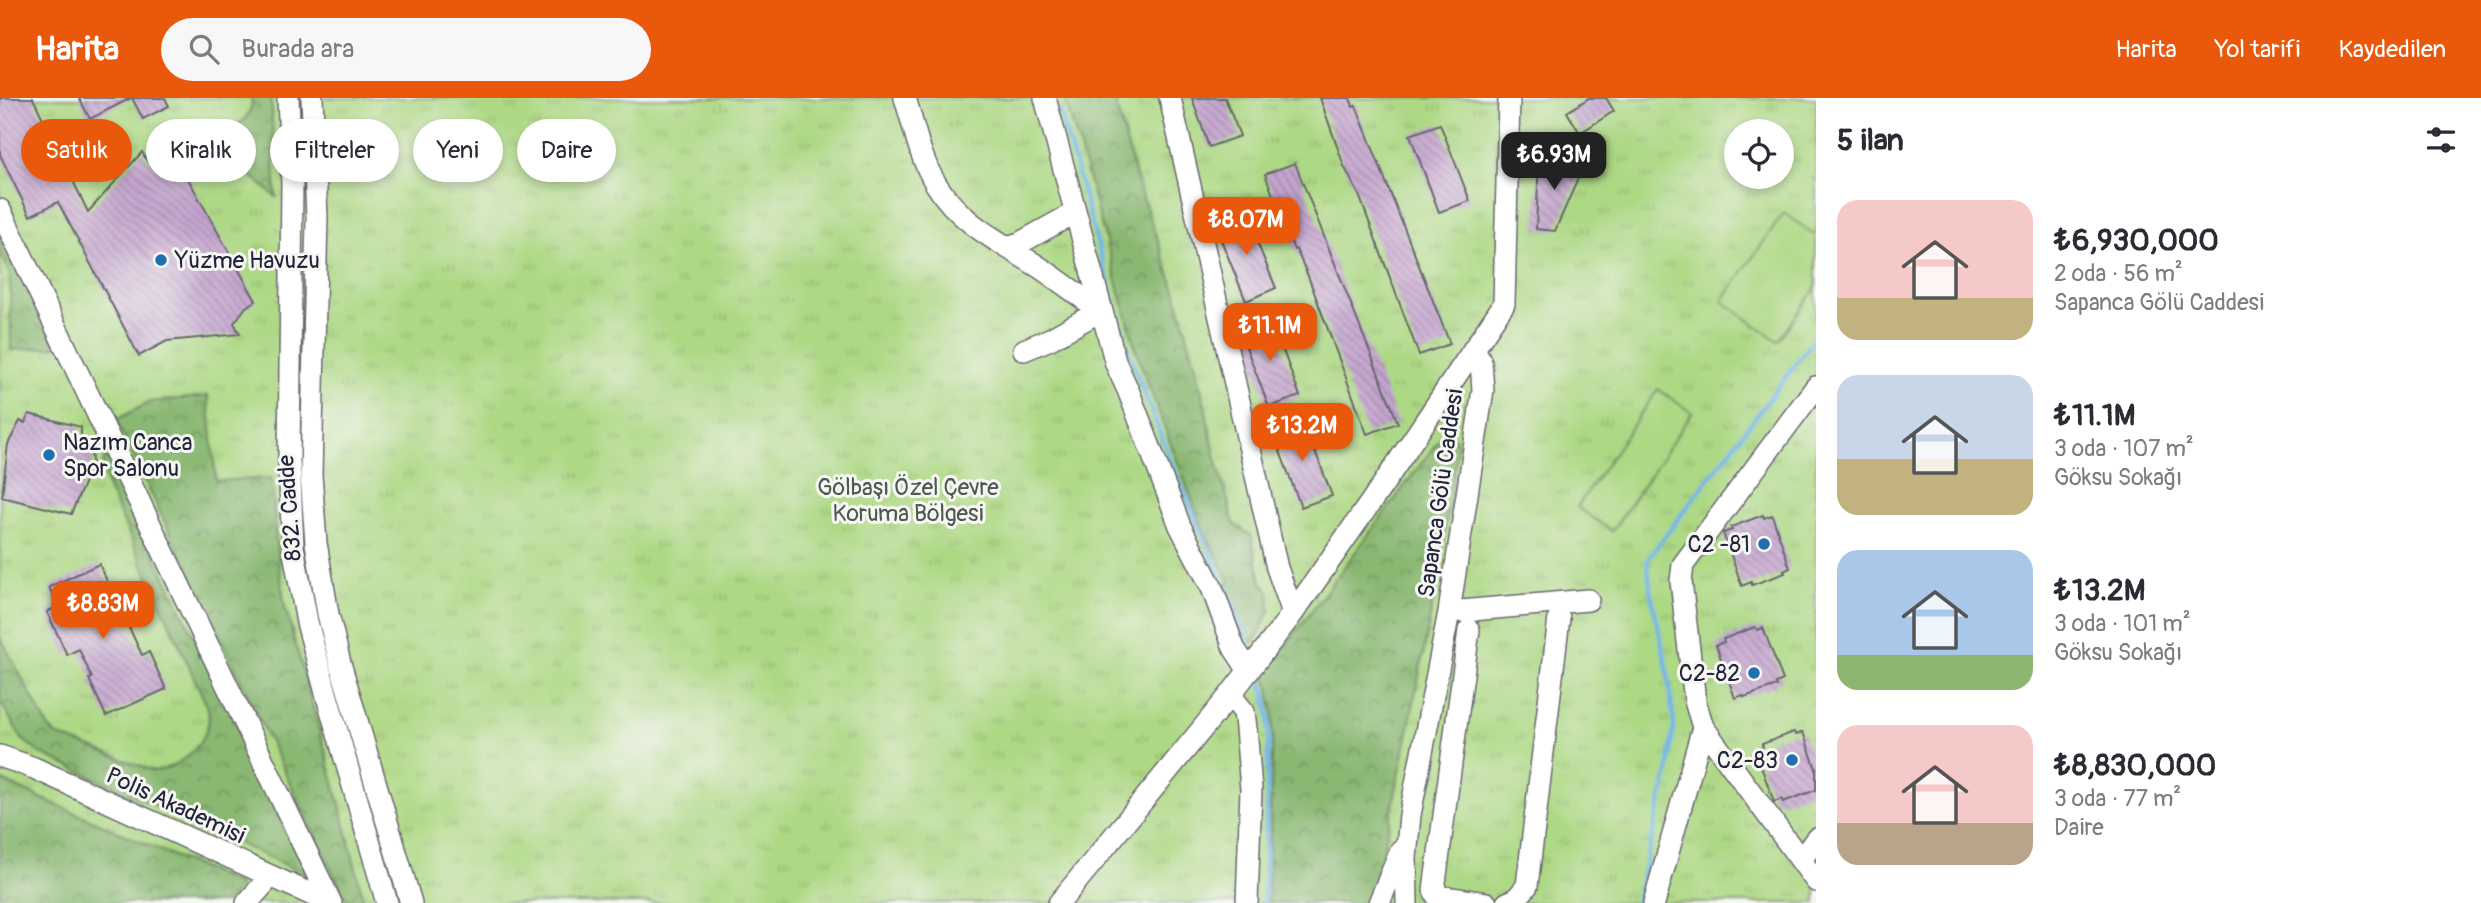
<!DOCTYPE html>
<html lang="tr">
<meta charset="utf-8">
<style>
:root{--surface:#fff;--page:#f7f7f7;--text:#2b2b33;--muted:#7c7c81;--accent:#ea580c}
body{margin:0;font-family:Pangolin,sans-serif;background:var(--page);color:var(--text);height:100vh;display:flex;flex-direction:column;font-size:26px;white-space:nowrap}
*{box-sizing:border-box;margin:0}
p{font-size:23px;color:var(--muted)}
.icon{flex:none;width:38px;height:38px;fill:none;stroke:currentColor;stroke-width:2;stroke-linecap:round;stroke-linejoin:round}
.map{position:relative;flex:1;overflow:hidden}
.panel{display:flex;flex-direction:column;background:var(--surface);width:665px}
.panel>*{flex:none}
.top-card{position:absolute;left:21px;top:21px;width:665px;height:63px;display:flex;gap:14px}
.tools{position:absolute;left:1724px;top:21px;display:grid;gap:14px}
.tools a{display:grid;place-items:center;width:70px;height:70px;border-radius:50%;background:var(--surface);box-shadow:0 4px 10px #0003;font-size:35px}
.price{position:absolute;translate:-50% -60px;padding:0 16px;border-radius:14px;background:var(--accent);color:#fff;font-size:23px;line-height:46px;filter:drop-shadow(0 2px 4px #0008)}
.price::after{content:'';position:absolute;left:50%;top:42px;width:21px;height:16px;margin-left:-10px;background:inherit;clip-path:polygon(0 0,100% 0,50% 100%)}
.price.active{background:#222;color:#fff}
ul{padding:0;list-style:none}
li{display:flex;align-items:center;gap:21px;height:175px;padding:0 21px}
li span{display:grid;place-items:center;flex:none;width:196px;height:140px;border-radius:21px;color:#555}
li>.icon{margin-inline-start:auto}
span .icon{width:84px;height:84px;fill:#fffc;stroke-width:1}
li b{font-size:30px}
h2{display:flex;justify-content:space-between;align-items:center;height:84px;padding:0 21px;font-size:30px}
.pill{padding:0 24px;border-radius:32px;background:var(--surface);box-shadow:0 4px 10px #0003;font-size:24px;line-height:63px}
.pill.active{background:var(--accent);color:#fff}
header{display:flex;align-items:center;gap:42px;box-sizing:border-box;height:98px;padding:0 35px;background:var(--accent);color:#fff}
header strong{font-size:33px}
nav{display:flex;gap:38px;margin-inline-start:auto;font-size:24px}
.search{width:490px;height:63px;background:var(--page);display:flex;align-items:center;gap:18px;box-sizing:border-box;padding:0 24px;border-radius:38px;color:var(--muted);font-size:26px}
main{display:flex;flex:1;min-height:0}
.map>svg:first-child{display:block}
</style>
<header>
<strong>Harita</strong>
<div class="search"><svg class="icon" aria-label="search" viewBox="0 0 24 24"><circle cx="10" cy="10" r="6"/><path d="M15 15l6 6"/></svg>Burada ara</div>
<nav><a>Harita</a><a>Yol tarifi</a><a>Kaydedilen</a></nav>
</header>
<main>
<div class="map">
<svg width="1816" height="805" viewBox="0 0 1816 805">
<defs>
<pattern id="grass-tufts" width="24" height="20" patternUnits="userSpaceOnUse" patternTransform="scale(1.75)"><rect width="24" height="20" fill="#add884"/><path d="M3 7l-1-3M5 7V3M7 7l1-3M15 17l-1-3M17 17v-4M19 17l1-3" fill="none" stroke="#95b973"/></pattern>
<pattern id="forest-crowns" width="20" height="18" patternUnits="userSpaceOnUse" patternTransform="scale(1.75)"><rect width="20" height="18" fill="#8ab872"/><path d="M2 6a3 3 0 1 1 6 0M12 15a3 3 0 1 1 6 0" fill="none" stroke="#70955f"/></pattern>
<pattern id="building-back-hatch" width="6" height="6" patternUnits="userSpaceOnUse" patternTransform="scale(1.75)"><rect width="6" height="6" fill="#c4a4ce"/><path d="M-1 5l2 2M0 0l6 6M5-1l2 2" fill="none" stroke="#9f85a8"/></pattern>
</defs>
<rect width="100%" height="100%" fill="#f6f6f2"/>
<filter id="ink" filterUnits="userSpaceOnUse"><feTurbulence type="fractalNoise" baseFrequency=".0143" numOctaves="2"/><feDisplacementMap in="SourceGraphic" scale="14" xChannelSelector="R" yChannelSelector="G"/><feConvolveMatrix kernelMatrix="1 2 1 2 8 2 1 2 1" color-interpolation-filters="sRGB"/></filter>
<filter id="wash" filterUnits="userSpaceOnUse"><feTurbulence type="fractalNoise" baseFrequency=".00686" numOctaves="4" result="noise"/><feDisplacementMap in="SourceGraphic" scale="28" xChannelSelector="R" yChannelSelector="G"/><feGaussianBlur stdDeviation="1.57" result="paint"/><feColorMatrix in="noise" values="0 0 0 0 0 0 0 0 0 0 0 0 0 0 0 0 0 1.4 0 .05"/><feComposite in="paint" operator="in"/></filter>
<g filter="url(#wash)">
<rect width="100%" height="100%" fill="#ece8d0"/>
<path fill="url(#grass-tufts)" stroke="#687d60" stroke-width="2" fill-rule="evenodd" d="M0 0H1816V805H0ZM1736 33H1782V79H1736Z"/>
<path fill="url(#forest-crowns)" stroke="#566d56" stroke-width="2" d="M252 0H271L276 99 204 37C227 30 252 30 252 0Z
M1064 0H1114L1138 86 1175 192 1198 276 1216 360 1234 426 1251 437 1261 483 1269 493 1270 513 1255 543 1242 544 1232 523 1231 508 1222 500V489L1230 483 1204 434 1138 259 1078 43Z
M0 125 56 248 54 249 11 252 10 176 0 153Z
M208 298 216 383 272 380 276 443 284 505 339 703 363 800 357 804 345 800 116 322 150 304Z
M1447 331 1458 345C1437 499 1405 651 1373 802L1372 805H1268L1273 615 1266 574Z
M105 355 310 778 41 656 22 641 0 603V539L48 629 56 637 154 673C183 670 214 640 208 610L108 390 103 368Z
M0 682 240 787 226 805H0Z"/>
<path fill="#add884" stroke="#687d60" stroke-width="2" d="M1784 115 1816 138V189L1778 243 1722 203Z
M1658 291 1692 315 1612 433 1577 409Z"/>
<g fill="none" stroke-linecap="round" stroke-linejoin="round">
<path stroke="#74b6e9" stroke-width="4.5" d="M1060 14 1128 253 1174 371 1245 535 1252 556
M1257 571 1266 598 1269 619 1264 805
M1636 805 1668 674 1674 625 1667 570 1651 496 1647 462 1816 239"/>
</g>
<g id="blocks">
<path fill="url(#building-back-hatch)" d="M0 0H33L88 114 142 54 148 64H160L176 59 256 203 246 209 234 225 240 236 167 243 139 258 58 104 30 118 0 57Z
M79 0H131L90 21Z
M132 0H165L169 8 143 21Z
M1192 0H1225L1240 38 1209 49Z
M1320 0H1350L1353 9 1356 8 1450 246 1419 257 1359 97 1344 68Z
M1589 0H1606L1614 13 1580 35 1567 14Z
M1440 26 1470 103 1439 114 1410 37Z
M1539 62 1583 69 1555 133 1536 131Z
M1295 65 1398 325 1367 336 1308 178 1296 151 1294 152 1265 76Z
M1245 115 1276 190 1246 203 1215 127Z
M1271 221 1300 298 1269 309 1240 233Z
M29 316 81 329V339L91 343 92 367 71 416 2 399 8 346 20 323 25 325Z
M1303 321 1332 398 1301 409 1272 332Z
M1763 417 1764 420 1772 417 1790 470 1784 473 1785 475 1752 487 1751 484 1742 488 1723 435 1732 432 1731 429Z
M99 466 142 557 149 554 166 591 106 618 89 581 92 580 79 551 67 557 47 514 58 508 49 489Z
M1755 529 1757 532 1763 530 1783 582 1776 585 1777 588 1744 599 1743 597 1735 600 1716 547 1724 544 1723 541Z
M1794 634 1796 637 1803 634 1816 671V692L1783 704 1782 701 1774 704 1755 652 1763 649 1762 646Z"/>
</g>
</g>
<g filter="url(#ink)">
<use href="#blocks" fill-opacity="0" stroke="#69676f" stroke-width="2"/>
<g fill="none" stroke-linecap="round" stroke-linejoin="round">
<g stroke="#69676f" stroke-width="24">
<path id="minor" d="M288 0 292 86 289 363 293 449 307 524 326 595 387 805
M312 0 317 119 311 377 316 445 328 516 340 565 411 805
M905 0C914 28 920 61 936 86 960 126 1002 145 1039 169 1060 183 1080 198 1100 213L1050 241 1024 252
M1045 0 1116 266 1128 292 1180 428 1212 490 1234 550 1249 573
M1170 0 1277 470 1293 515
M0 112 331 805
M1006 149 1020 145 1074 115
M1816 289 1683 467 1681 483 1695 603 1703 629 1816 783
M1449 514 1588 502
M1469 532 1434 792 1437 798 1486 805
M1230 597 1244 614 1246 630 1251 691 1247 805
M0 658 34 670 330 805
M1801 762 1816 741
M247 805 270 779
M1059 805 1230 597 1293 515 1382 388 1504 206 1509 0
M1379 805 1401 752
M1407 805 1406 760 1410 717 1449 514 1483 292 1481 264 1474 250
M1507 805 1516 801 1527 788 1559 520
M1654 805 1703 629"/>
</g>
<use href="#minor" stroke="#fff" stroke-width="21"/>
</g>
</g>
<g fill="#1f6fb2" stroke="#f6f6f2" stroke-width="2.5">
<circle cx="161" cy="162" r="7"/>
<circle cx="49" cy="357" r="7"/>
<circle cx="1764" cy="446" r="7"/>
<circle cx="1754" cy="575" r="7"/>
<circle cx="1792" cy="662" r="7"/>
</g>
<g text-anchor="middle" stroke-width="6" stroke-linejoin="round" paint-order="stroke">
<g font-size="23" fill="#22223b" stroke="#f6f6f2" text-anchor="end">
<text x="175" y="170" text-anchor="start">Yüzme Havuzu</text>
<text x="63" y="352" text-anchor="start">Nazım Canca<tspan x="63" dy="26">Spor Salonu</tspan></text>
<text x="1750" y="454">C2 -81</text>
<text x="1740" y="583">C2-82</text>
<text x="1778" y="670">C2-83</text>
</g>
<g font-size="23" fill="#4c5951" stroke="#f6f6f2">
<text x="908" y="397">Gölbaşı Özel Çevre<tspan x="908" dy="26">Koruma Bölgesi</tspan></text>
</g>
<g font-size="23" fill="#22223b" stroke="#f6f6f2">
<text transform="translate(1440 395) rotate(-82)" y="8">Sapanca Gölü Caddesi</text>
<text transform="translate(289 410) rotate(-94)" y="8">832. Cadde</text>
<text transform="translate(176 707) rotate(25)" y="8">Polis Akademisi</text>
</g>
</g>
</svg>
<div class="tools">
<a><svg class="icon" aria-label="locate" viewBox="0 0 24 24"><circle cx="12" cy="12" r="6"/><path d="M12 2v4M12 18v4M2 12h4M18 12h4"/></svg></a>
</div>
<b class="price active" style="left:1554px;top:94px">₺6.93M</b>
<b class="price" style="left:1246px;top:159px">₺8.07M</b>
<b class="price" style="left:1270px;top:265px">₺11.1M</b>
<b class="price" style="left:1302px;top:365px">₺13.2M</b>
<b class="price" style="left:103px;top:543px">₺8.83M</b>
<div class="top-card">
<a class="pill active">Satılık</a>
<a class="pill">Kiralık</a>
<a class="pill">Filtreler</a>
<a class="pill">Yeni</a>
<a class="pill">Daire</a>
</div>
</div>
<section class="panel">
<h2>5 ilan<svg class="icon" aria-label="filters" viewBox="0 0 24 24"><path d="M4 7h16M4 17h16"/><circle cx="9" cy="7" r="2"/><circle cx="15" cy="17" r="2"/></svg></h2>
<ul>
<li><span style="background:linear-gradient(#f6c9c9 70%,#c2b280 0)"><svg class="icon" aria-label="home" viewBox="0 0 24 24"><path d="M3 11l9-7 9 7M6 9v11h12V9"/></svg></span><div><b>₺6,930,000</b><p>2 oda · 56 m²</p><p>Sapanca Gölü Caddesi</p></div></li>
<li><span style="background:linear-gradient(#c9d6e8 60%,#c2b280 0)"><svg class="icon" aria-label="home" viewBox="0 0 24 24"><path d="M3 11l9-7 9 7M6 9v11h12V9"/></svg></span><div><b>₺11.1M</b><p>3 oda · 107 m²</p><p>Göksu Sokağı</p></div></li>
<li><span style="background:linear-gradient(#a9c7e8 75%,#8fb573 0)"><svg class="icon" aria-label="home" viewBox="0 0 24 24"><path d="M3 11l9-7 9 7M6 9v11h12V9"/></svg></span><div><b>₺13.2M</b><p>3 oda · 101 m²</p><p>Göksu Sokağı</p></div></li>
<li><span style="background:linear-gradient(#f6c9c9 70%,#b9a48a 0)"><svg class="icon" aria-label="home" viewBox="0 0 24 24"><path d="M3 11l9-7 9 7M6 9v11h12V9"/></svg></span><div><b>₺8,830,000</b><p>3 oda · 77 m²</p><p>Daire</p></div></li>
</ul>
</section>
</main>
